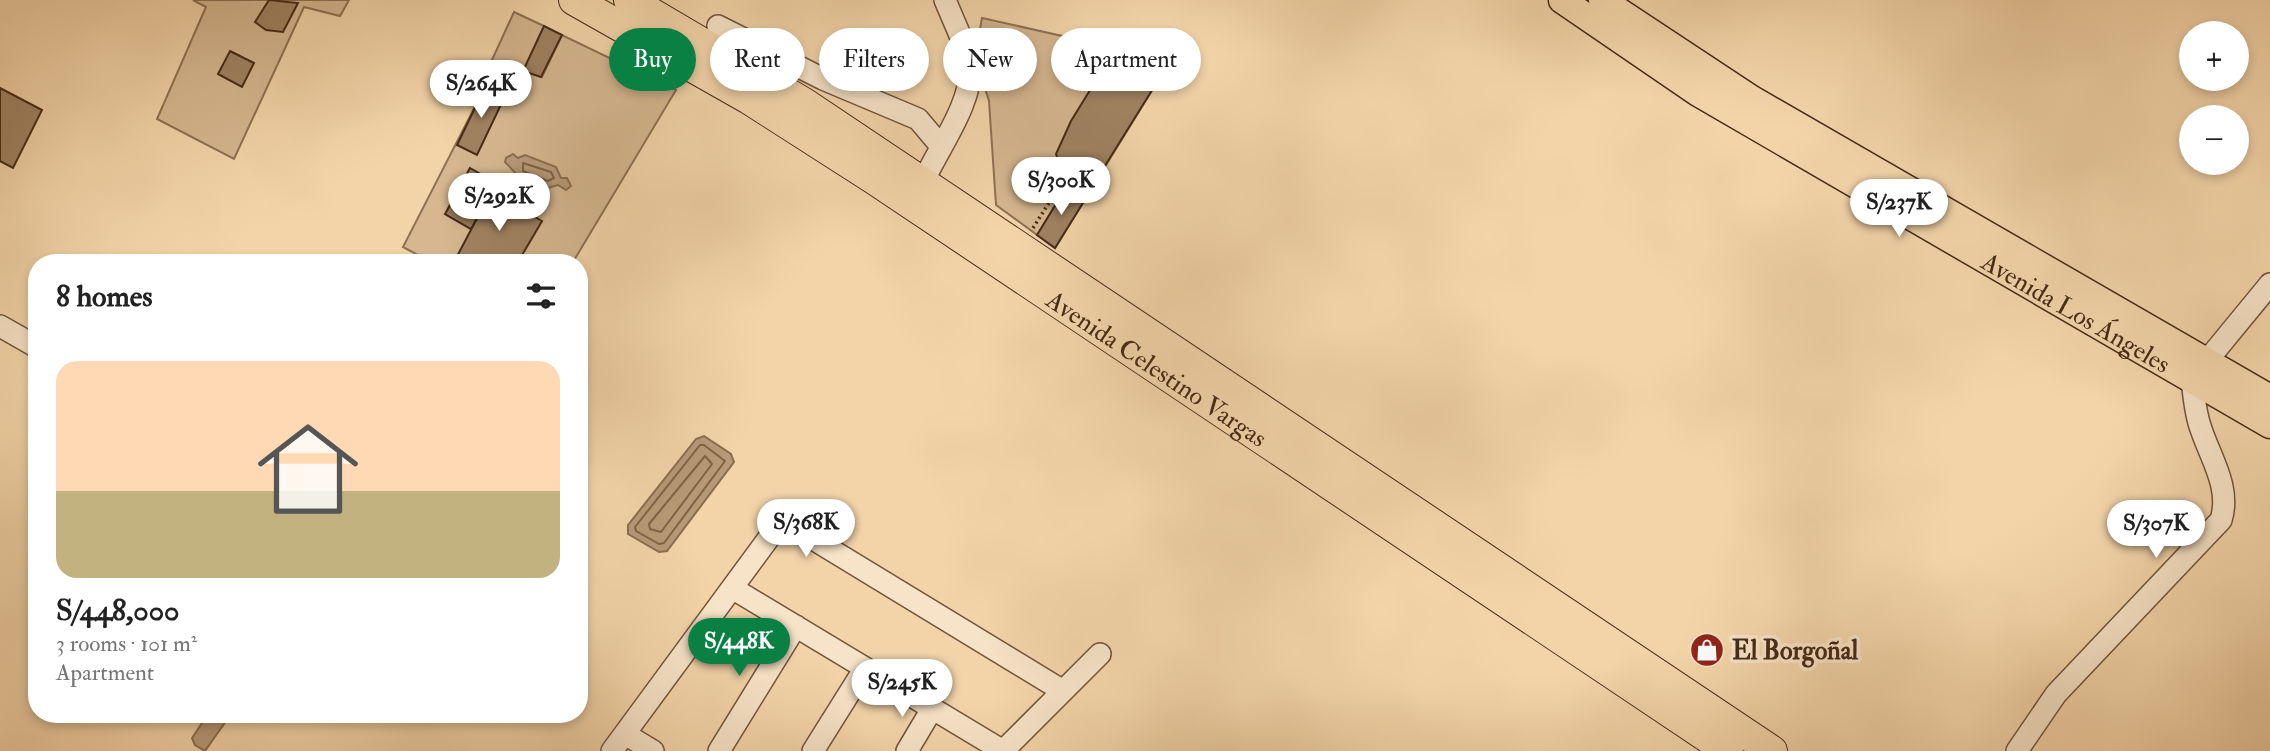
<!DOCTYPE html>
<meta charset="utf-8">
<style>
:root{--surface:#fff;--page:#f2f2f2;--text:#222;--muted:#767676;--accent:#0b8043}
body{margin:0;font-family:"IM FELL Double Pica",serif;background:var(--page);color:var(--text);height:100vh;display:flex;flex-direction:column;font-size:26px;white-space:nowrap}
*{box-sizing:border-box;margin:0}
p{font-size:23px;color:var(--muted)}
.icon{flex:none;width:38px;height:38px;fill:none;stroke:currentColor;stroke-width:2;stroke-linecap:round;stroke-linejoin:round}
.map{position:relative;flex:1;overflow:hidden}
.drawer{position:absolute;left:28px;top:254px;width:560px;height:469px;display:flex;flex-direction:column;background:var(--surface);border-radius:28px;box-shadow:0 4px 10px #0003}
.drawer>*{flex:none}
.hud{position:absolute;left:609px;top:28px;width:665px;height:63px;display:flex;gap:14px}
.tools{position:absolute;left:2179px;top:21px;display:grid;gap:14px}
.tools a{display:grid;place-items:center;width:70px;height:70px;border-radius:50%;background:var(--surface);box-shadow:0 4px 10px #0003;font-size:35px}
.price{position:absolute;translate:-50% -60px;padding:0 16px;border-radius:24px;background:#fff;color:#222;font-size:23px;line-height:46px;filter:drop-shadow(0 2px 4px #0008)}
.price::after{content:'';position:absolute;left:50%;top:42px;width:21px;height:16px;margin-left:-10px;background:inherit;clip-path:polygon(0 0,100% 0,50% 100%)}
.price.active{background:var(--accent);color:#fff}
ul{padding:0;list-style:none}
li{display:grid;align-content:center;gap:14px;height:371px;padding:0 28px}
li span{display:grid;place-items:center;height:217px;border-radius:21px;color:#555}
li>.icon{margin-inline-start:auto}
span .icon{width:126px;height:126px;fill:#fffc;stroke-width:1}
li b{font-size:30px}
h2{display:flex;justify-content:space-between;align-items:center;height:84px;padding:0 28px;font-size:30px}
.tag{padding:0 24px;border-radius:32px;background:var(--surface);box-shadow:0 4px 10px #0003;font-size:24px;line-height:63px}
.tag.active{background:var(--accent);color:#fff}
.map>svg:first-child{display:block}
</style>
<div class="map">
<svg width="2270" height="751" viewBox="0 0 2270 751">
<rect width="100%" height="100%" fill="#f3d4a9"/>
<filter id="stains"><feTurbulence type="fractalNoise" baseFrequency=".00286" numOctaves="4"/><feColorMatrix values="0 0 0 0 .2 0 0 0 0 .09 0 0 0 0 .02 0 0 0 .5 -.17"/></filter>
<radialGradient id="worn" r=".72"><stop offset=".6" stop-color="#630" stop-opacity="0"/><stop offset="1" stop-color="#630" stop-opacity=".3"/></radialGradient>
<path fill="#d6b790" stroke="#8e7053" stroke-width="2" d="M193 0H349L340 16 304 7 234 159 157 119 206 7Z
M514 12 544 26 524 71 542 77 562 35 676 90 573 262H431L403 247 486 85 491 62Z
M982 18 1116 48 1164 71 1055 248 996 205 989 101 975 57Z"/>
<path fill="#b89a77" stroke="#8a6d50" stroke-width="2" d="M513 154 518 158 525 155 556 167 561 178H567L571 186 566 190 558 185 548 188 518 176 505 162 506 158Z
M704 436 731 454 734 462 667 551 659 552 628 534V525L696 439Z
M208 714H231L205 751 195 745 192 738Z"/>
<g fill="none" stroke-linecap="round" stroke-linejoin="round">
<path stroke="#7f6246" stroke-width="2" d="M523 163 551 172 554 178 548 181 523 171Z
M700 445H704L725 461 664 543 659 544 636 531 635 527Z
M705 456 712 464 661 532 650 529 649 524Z"/>
</g>
<path fill="#a08262" stroke="#462a16" stroke-width="2" d="M269 0 298 3 283 32 266 30 255 22Z
M544 26 562 35 541 77 523 71Z
M1116 48 1164 71 1093 185 1060 165 1056 154 1071 121Z
M230 51 254 63 242 87 218 74Z
M486 85 506 94 477 155 457 145Z
M0 88 42 110 13 168 0 161Z
M470 168 491 180 487 190 491 192 471 229 445 214Z
M1067 186 1086 198 1055 248 1037 235Z
M491 192 542 221 518 262H454Z"/>
<g fill="none" stroke-linecap="round" stroke-linejoin="round">
<g stroke="#71543b" stroke-width="24">
<path id="minor" d="M718 26 823 79 918 119 940 145
M923 182C940 145 973 103 971 61L945 0
M0 326 37 347
M732 588 1003 751
M625 734 653 751
M612 751 782 520 1063 691
M719 751 796 626
M813 751 865 668
M907 751 932 709
M1003 751 1100 654
M2017 751 2056 694 2221 520C2231 488 2211 459 2201 429 2195 413 2194 396 2192 379L2270 284"/>
</g>
<g stroke="#462a16" stroke-width="29">
<g id="major">
<path id="s1" d="M1562 0 1698 93 2270 425"/>
<path d="M1602 0 1752 99 2270 398"/>
</g>
</g>
<g stroke="#462a16" stroke-width="32">
<g id="highway">
<path id="s2" d="M574 0 749 99 874 179 1728 751"/>
<path d="M629 0 804 103 1772 751"/>
</g>
</g>
<path stroke="#462a16" stroke-width="3.5" stroke-dasharray="2 3.5" stroke-linecap="butt" d="M1033 228 1069 171"/>
<use href="#minor" stroke="#f7e3c7" stroke-width="21"/>
<use href="#major" stroke="#f3d4a9" stroke-width="26"/>
<use href="#highway" stroke="#f3d4a9" stroke-width="30"/>
</g>
<defs>
<g id="shop-disc" transform="scale(1.75)"><circle r="9.5" fill="#8f2418" stroke="#f7e3c7"/><path d="M-5-2.5h2.3a2.7 3.5 0 0 1 5.4 0H5L5.5 6h-11ZM-1.5-2.5h3a1.5 2.3 0 0 0-3 0Z" fill="#fff"/></g>
</defs>
<g fill-rule="evenodd">
<use href="#shop-disc" x="1707" y="650"/>
</g>
<g text-anchor="middle" stroke-width="7" stroke-linejoin="round" paint-order="stroke">
<g font-size="26" fill="#462a16" stroke="#f7e3c7">
<text dy="9" stroke="none"><textPath href="#s1" startOffset="602">Avenida Los Ángeles</textPath></text>
<text dy="9" stroke="none"><textPath href="#s2" startOffset="690">Avenida Celestino Vargas</textPath></text>
</g>
<g font-size="26" font-weight="bold" fill="#462a16" stroke="#f7e3c7" text-anchor="start">
<text x="1732" y="659">El Borgoñal</text>
</g>
</g>
<rect width="100%" height="100%" filter="url(#stains)"/>
<rect width="100%" height="100%" fill="url(#worn)"/>
</svg>
<div class="tools">
<a>+</a>
<a>−</a>
</div>
<b class="price" style="left:481px;top:120px">S/264K</b>
<b class="price" style="left:1061px;top:217px">S/300K</b>
<b class="price" style="left:499px;top:233px">S/292K</b>
<b class="price" style="left:1899px;top:239px">S/237K</b>
<b class="price" style="left:806px;top:559px">S/368K</b>
<b class="price" style="left:2156px;top:560px">S/307K</b>
<b class="price active" style="left:739px;top:678px">S/448K</b>
<b class="price" style="left:902px;top:719px">S/245K</b>
<div class="hud">
<a class="tag active">Buy</a>
<a class="tag">Rent</a>
<a class="tag">Filters</a>
<a class="tag">New</a>
<a class="tag">Apartment</a>
</div>
<section class="drawer">
<h2>8 homes<svg class="icon" aria-label="filters" viewBox="0 0 24 24"><path d="M4 7h16M4 17h16"/><circle cx="9" cy="7" r="2"/><circle cx="15" cy="17" r="2"/></svg></h2>
<ul>
<li><span style="background:linear-gradient(#ffd9b3 60%,#c2b280 0)"><svg class="icon" aria-label="home" viewBox="0 0 24 24"><path d="M3 11l9-7 9 7M6 9v11h12V9"/></svg></span><div><b>S/448,000</b><p>3 rooms · 101 m²</p><p>Apartment</p></div></li>
</ul>
</section>
</div>
